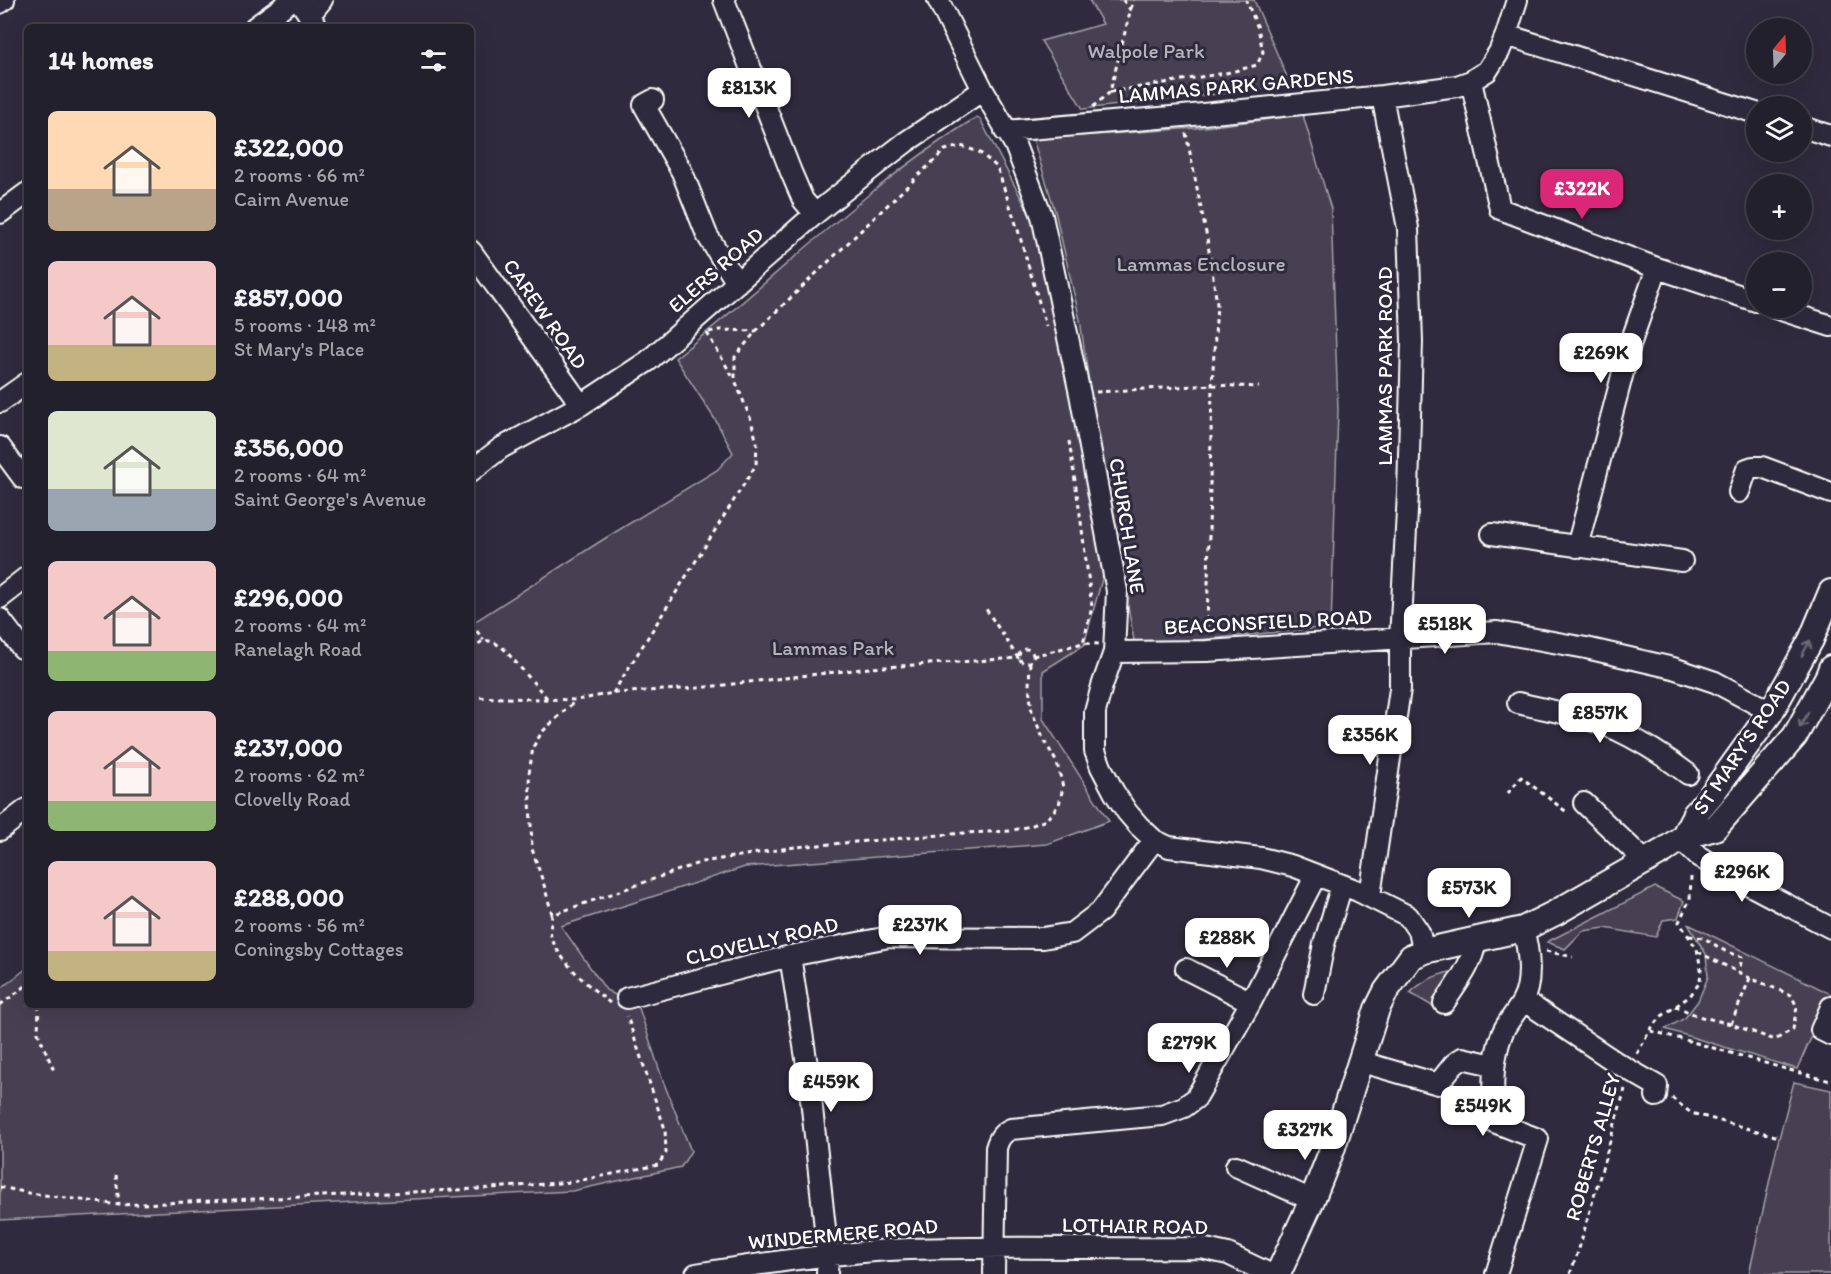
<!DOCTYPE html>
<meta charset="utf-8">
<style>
:root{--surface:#23202e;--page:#2b2836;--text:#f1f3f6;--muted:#a3a3aa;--line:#403e4a;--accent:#db2777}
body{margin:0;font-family:Itim,sans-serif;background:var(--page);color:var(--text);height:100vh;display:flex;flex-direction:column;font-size:22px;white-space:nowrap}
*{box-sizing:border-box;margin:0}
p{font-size:20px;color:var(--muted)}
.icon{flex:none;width:33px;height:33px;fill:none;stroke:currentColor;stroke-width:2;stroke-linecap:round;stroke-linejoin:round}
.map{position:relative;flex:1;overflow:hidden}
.panel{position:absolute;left:24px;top:24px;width:450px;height:984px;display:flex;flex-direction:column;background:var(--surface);border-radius:9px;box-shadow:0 6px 24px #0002,0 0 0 2px var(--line)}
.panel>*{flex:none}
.needle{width:39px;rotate:19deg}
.tools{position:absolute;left:1746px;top:18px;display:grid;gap:12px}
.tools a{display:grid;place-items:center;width:66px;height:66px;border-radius:50%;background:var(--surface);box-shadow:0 6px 24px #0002,0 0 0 2px var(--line);font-size:30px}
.price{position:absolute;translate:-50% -51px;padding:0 14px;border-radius:12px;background:#fff;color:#222;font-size:20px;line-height:39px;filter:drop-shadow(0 2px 3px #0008)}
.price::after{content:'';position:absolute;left:50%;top:36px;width:18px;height:14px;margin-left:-9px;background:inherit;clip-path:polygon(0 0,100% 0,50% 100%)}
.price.current{background:var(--accent);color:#fff}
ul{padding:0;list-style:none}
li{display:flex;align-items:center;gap:18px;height:150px;padding:0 24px}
li span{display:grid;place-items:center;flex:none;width:168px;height:120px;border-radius:9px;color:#555}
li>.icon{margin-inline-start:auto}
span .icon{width:72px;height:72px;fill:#fffc;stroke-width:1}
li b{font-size:26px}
h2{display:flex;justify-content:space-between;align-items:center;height:72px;padding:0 24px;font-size:26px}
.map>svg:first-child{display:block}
</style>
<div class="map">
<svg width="1831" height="1274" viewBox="0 0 1831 1274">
<rect width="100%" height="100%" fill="#2f2a3d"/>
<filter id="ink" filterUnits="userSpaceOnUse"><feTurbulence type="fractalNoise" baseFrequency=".0167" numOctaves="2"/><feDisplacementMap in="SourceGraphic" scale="12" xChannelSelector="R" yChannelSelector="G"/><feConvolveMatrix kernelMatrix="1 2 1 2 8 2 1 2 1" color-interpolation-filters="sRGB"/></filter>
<g filter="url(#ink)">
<path fill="#464152" stroke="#a2a0a8" stroke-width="1.5" d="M1089 0H1254L1291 86 1083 109 1041 41 1103 24Z
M1303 115 1331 209 1338 410 1331 627 1135 646 1094 417 1080 320 1055 211 1033 139 1196 128Z
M977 117 980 119 1032 219 1088 459 1105 568 1084 645 1043 671V719L1109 821 1047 844 745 867 561 926 606 990 639 1008 663 1081 691 1151 681 1167 572 1191 0 1220V989L27 968V1005H471V624L604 539 717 470 733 453 716 421 675 358C776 278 867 185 977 117Z
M1655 887 1684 901 1678 918 1663 920 1656 937 1605 928 1583 931 1565 949 1547 942Z
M1688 924 1831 994 1797 1069 1665 1029 1685 1018 1698 1001 1708 977 1706 954Z
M1450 972 1458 977 1434 1007 1410 993C1423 981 1433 976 1450 972Z
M1794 1082 1831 1090V1274H1749L1778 1142Z"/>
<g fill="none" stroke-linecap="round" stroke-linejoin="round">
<g stroke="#fff" stroke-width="24">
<path id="minor" d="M299 0 317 27
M724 0 791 172 803 200 815 214
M938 0 983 90 1015 145 1042 216 1080 394 1117 591 1114 652 1102 686 1095 712V751L1101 767 1114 792 1127 812 1139 826 1154 840 1169 847 1261 858 1293 866 1358 891 1408 916 1419 932 1424 951
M0 3 4 0
M309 16 322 0
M255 27 292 0
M1506 35 1756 113
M1471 81 1500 209 1657 268 1756 301
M653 100 644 105 682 172 707 235 737 283
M1802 127 1831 136
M1005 131 1183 116 1382 96 1457 86 1471 81 1487 71 1499 52 1506 35 1517 0
M0 213 27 193
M471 251 581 405
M1775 308 1831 326
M0 402 27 383
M0 447 23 478 27 475
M471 471 501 448 581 405 648 361 815 214 880 162 906 142 983 90
M1739 492 1747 469 1753 467H1762L1831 493
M1492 534 1682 561
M1577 547 1631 342 1657 268
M0 598 27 577
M0 619 22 648
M1114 652 1207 651 1497 632 1586 648 1673 668 1715 682 1771 712
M1518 703C1551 711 1586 716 1617 730 1642 742 1666 757 1688 774
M1584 803 1645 861
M0 830 27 809
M1680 839 1698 856 1719 869 1831 928
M1370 896 1400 689V639L1408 493 1412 341 1408 228 1382 96
M790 956 808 1071 828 1256 827 1274
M1186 969 1251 1002
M1314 994 1324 944 1342 885
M627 998 790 956 889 937 1043 938 1072 933 1101 911 1154 840
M1523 1000 1617 1063 1657 1086 1656 1096
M1444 1003C1458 982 1473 964 1476 939
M1831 1007 1821 1030 1831 1035
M1360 1059 1372 1065 1438 1084 1454 1064 1462 1058 1493 1065
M1236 1166 1312 1200
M696 1274C766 1263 838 1252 909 1249 1006 1246 1104 1249 1201 1248L1228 1254 1270 1274
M994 1274 996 1148C999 1138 1002 1133 1011 1129L1162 1115 1184 1107 1196 1098 1251 1002 1316 875
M1496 1274 1538 1139 1494 1122C1493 1092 1491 1063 1502 1034 1506 1023 1516 1013 1522 1002 1533 982 1529 951 1523 929"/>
</g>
<g stroke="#fff" stroke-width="28">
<path id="major" d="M1683 837 1695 814 1712 794 1771 712 1811 640 1831 592
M1278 1274 1312 1200 1332 1150 1377 1009 1386 991 1411 957 1424 951 1523 929 1555 913 1665 850 1683 837 1715 828 1795 736 1828 676 1831 668"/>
</g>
<path stroke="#fff" stroke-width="3" stroke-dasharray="4.5 4.5" stroke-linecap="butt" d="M1123 0 1131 11
M1110 92 1231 72 1257 65 1263 52 1258 28 1246 0
M1093 107 1110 92 1133 0
M1186 133 1207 238 1217 304 1212 385 1207 633
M709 332 719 330 756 331
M707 333 734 379
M1096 392 1212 385 1259 387
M1069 441 1080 514 1092 607 1083 643
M471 624 484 640
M1019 656a7 7 0 1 1 14 0a7 7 0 1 1-14 0Z
M471 649 484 640 494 642 504 649 547 698
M1033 656 1083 643 1099 644
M613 693 756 465 757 443 751 420 735 380V357L756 331 945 150 961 146 979 152 997 167 1018 230 1046 326
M471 697 577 700 613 693 698 688 870 668 1018 658 986 609
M1508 793 1521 777 1568 813
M552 914 544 885 532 849 529 774 533 747 542 732 575 701
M1689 936 1704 938 1725 951 1742 957 1739 973
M1546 951 1573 957
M1698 952 1750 978
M610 1003C590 987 561 963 552 939 549 932 551 923 552 915L702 862 795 847 965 833 1010 831 1030 826 1046 820 1059 805 1063 787 1057 763 1043 738 1032 712 1029 686 1030 662
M0 1005 27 985
M39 1005 38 1033 55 1073
M1675 1006 1698 1016 1731 1024 1775 1040 1793 1029 1797 1007 1791 995 1750 978 1731 1024
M1651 1031C1712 1046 1770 1066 1831 1081
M1637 1054 1650 1030 1662 1016 1690 996 1700 982 1701 969 1697 949 1679 922 1690 899 1691 877
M1672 1098 1691 1113 1779 1137
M116 1175 119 1205
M0 1187 29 1193 119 1205 478 1189 572 1182 658 1165 666 1153 665 1129 627 1016
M1570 1274 1578 1252 1625 1089"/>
<use href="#minor" stroke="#2f2a3d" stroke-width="20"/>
<use href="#major" stroke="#2f2a3d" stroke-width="24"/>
</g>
<defs><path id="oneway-shaft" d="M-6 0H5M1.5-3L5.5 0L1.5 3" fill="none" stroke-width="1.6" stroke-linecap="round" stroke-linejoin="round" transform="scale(1.5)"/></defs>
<g stroke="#6d6a77">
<use href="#oneway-shaft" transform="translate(1806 648) rotate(-62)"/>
<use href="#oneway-shaft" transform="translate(1804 720) rotate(120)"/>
</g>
</g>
<g text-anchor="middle" stroke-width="6" stroke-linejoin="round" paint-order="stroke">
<g font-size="21" fill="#b5b3ba" stroke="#2f2a3d">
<text x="1146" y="58">Walpole Park</text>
<text x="1201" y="271">Lammas Enclosure</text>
<text x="833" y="655">Lammas Park</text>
</g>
<g font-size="21" fill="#fff" stroke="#2f2a3d">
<text transform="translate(1236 86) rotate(-5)" y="7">LAMMAS PARK GARDENS</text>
<text transform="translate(716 270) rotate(-41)" y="7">ELERS ROAD</text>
<text transform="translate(545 314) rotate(55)" y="7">CAREW ROAD</text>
<text transform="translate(1385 366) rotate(-90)" y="7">LAMMAS PARK ROAD</text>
<text transform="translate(1127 526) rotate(81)" y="7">CHURCH LANE</text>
<text transform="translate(1268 622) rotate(-3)" y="7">BEACONSFIELD ROAD</text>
<text transform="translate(1742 747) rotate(-56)" y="7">ST MARY'S ROAD</text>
<text transform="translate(762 941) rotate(-13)" y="7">CLOVELLY ROAD</text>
<text transform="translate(1593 1147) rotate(-74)" y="7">ROBERTS ALLEY</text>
<text transform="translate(1135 1226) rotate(1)" y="7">LOTHAIR ROAD</text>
<text transform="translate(843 1234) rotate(-5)" y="7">WINDERMERE ROAD</text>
</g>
</g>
</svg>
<div class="tools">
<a><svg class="needle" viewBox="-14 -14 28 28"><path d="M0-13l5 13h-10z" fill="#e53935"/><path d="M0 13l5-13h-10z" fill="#a3a3aa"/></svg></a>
<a><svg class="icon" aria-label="layers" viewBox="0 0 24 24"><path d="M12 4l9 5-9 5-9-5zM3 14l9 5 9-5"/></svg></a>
<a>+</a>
<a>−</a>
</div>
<b class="price" style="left:749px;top:119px">£813K</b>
<b class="price current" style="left:1582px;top:220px">£322K</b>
<b class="price" style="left:1601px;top:384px">£269K</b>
<b class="price" style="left:1445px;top:655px">£518K</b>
<b class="price" style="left:1600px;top:744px">£857K</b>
<b class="price" style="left:1370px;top:766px">£356K</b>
<b class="price" style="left:1742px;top:903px">£296K</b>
<b class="price" style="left:1469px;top:919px">£573K</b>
<b class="price" style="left:920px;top:956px">£237K</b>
<b class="price" style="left:1227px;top:969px">£288K</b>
<b class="price" style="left:1189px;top:1074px">£279K</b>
<b class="price" style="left:831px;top:1113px">£459K</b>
<b class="price" style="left:1483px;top:1137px">£549K</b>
<b class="price" style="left:1305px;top:1161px">£327K</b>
<section class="panel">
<h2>14 homes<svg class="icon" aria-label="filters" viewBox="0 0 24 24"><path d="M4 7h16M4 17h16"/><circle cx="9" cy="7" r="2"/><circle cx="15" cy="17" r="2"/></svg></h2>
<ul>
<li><span style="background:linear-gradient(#ffd9b3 65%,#b9a48a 0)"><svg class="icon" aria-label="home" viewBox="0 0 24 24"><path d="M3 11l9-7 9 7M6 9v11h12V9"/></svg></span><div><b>£322,000</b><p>2 rooms · 66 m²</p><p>Cairn Avenue</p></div></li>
<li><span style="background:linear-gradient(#f6c9c9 70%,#c2b280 0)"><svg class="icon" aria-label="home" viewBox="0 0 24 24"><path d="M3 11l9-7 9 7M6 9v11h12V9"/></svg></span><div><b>£857,000</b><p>5 rooms · 148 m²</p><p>St Mary's Place</p></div></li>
<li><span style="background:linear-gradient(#dfe7d0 65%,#9aa5b1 0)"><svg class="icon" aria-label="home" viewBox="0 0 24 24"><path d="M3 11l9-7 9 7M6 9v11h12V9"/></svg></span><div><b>£356,000</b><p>2 rooms · 64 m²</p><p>Saint George's Avenue</p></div></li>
<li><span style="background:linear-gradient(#f6c9c9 75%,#8fb573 0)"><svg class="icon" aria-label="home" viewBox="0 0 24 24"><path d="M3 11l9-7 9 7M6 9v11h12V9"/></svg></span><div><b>£296,000</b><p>2 rooms · 64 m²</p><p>Ranelagh Road</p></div></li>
<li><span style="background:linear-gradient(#f6c9c9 75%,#8fb573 0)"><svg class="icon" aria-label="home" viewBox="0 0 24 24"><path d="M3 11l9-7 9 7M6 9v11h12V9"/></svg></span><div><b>£237,000</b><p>2 rooms · 62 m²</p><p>Clovelly Road</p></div></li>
<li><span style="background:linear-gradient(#f6c9c9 75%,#c2b280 0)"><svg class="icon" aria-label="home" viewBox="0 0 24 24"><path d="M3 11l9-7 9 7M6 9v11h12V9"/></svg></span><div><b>£288,000</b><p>2 rooms · 56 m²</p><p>Coningsby Cottages</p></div></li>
</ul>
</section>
</div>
